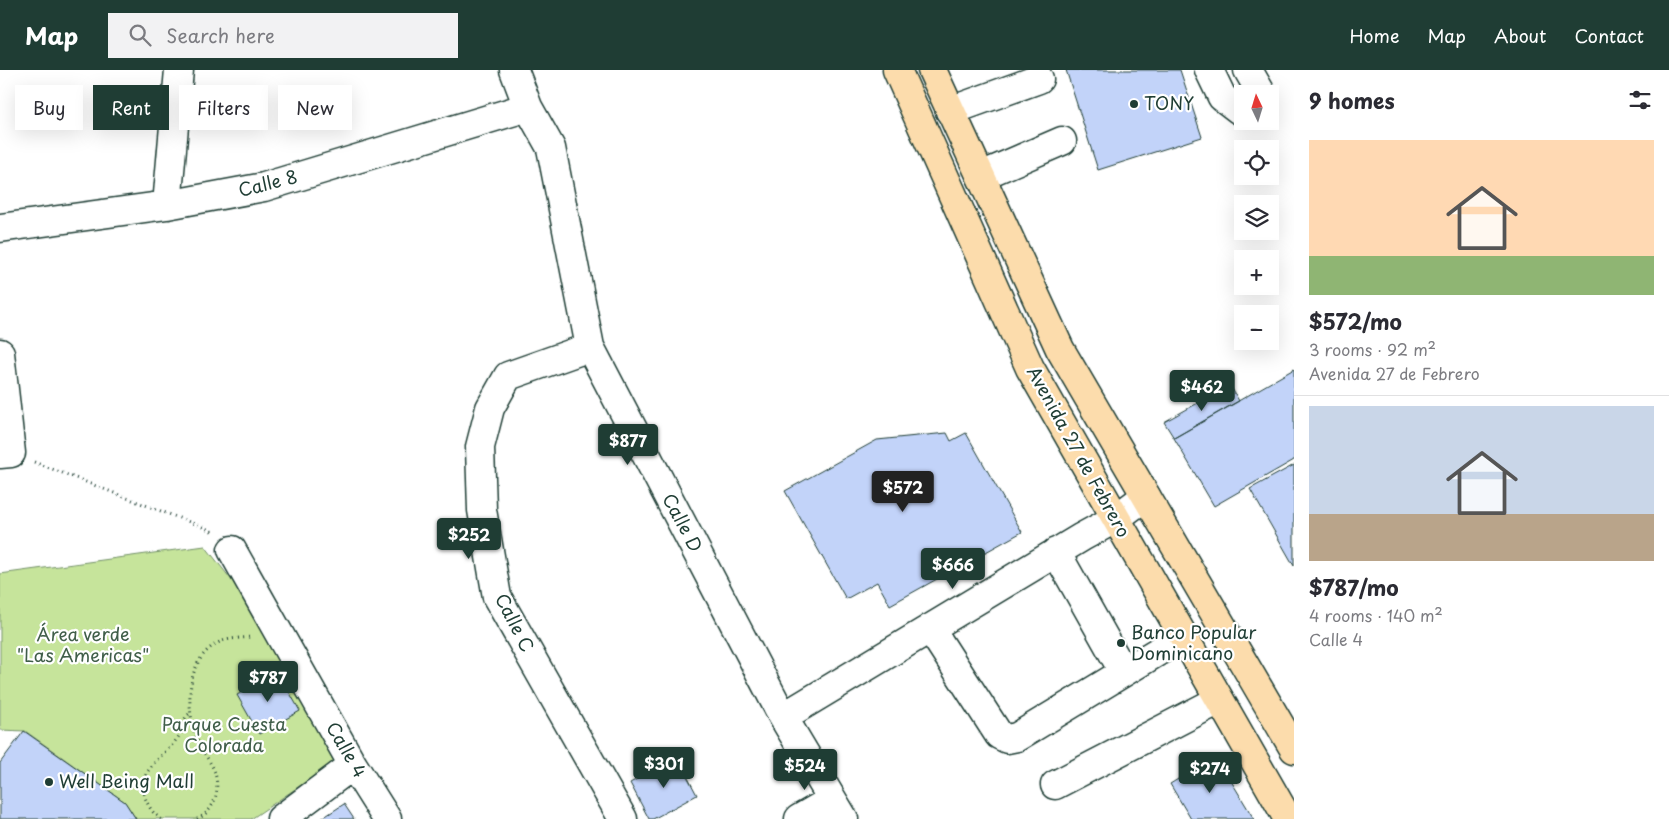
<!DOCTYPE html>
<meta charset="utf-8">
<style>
:root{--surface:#fff;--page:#f2f2f3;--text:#2b2b33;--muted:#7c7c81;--line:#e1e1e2;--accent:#1f3d34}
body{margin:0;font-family:"Playpen Sans",sans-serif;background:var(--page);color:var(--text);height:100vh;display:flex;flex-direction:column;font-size:19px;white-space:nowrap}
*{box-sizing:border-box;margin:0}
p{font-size:16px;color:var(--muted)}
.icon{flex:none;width:28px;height:28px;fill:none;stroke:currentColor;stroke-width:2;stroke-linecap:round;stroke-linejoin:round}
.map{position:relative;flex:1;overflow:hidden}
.panel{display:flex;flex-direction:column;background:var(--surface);width:375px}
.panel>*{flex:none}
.top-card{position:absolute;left:15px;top:15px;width:475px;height:45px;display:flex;gap:10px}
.needle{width:32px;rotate:356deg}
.controls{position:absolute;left:1234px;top:15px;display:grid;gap:10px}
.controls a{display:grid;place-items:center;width:45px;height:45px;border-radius:0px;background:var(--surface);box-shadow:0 5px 20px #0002;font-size:25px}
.price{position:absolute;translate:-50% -42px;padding:0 11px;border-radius:5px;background:var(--accent);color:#fff;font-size:16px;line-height:32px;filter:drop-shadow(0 1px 2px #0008)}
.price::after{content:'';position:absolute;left:50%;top:30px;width:15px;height:11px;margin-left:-8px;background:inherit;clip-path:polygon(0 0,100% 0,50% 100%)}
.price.active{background:#222;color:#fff}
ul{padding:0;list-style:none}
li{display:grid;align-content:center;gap:10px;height:265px;padding:0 15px}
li+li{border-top:1px solid var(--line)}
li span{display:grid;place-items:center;height:155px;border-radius:0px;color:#555}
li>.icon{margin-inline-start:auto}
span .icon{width:90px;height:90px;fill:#fffc;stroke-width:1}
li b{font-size:21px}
h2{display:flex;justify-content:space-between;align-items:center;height:60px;padding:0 15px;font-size:21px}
.tag{padding:0 18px;border-radius:0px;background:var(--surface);box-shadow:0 5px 20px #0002;font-size:18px;line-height:45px}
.tag.active{background:var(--accent);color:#fff}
header{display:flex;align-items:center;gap:30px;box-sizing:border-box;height:70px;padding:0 25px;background:var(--accent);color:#fff}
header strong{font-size:24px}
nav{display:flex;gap:28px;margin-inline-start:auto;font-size:18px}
.search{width:350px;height:45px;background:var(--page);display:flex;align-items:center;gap:12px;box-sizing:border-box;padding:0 18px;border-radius:0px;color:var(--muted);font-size:19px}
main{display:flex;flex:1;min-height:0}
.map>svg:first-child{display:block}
</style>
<header>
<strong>Map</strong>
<div class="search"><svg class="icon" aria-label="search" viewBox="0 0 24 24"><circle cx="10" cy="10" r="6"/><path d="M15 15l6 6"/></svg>Search here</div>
<nav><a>Home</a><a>Map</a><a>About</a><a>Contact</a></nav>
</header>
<main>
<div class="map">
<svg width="1294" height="749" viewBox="0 0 1294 749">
<rect width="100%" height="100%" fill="#fff"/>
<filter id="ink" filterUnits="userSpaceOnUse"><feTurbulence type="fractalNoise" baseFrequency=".02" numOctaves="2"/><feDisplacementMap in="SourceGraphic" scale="10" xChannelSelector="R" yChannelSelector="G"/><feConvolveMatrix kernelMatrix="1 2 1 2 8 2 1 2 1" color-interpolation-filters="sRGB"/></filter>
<g filter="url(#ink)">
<path fill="#c6e49b" stroke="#729068" d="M205 476 237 517 335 692 251 749H136L125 732 25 661 0 660V504Z"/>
<path fill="#c2d3f9" stroke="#1f3d34" d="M1066 0H1180L1202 67 1098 100Z
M1294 299V390L1214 436 1174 368Z
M1230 315 1239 331 1174 368 1164 352Z
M947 363 951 371 966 363 1022 462 890 535 877 512 846 529 785 421 877 370Z
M1294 395V496L1250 419Z
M278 602 300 641 259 664 237 625Z
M24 661 125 732 136 749H0V693Z
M1216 686 1254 749H1191L1170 714Z
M677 687 697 725 653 749H649L630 713Z
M344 734 354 749H321Z"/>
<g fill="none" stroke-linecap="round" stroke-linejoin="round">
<g stroke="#1f3d34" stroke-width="31">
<path id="minor" d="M514 0 528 37 551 78 590 277 783 647 844 749
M1209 0 1222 27 1239 40H1242
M1248 0 1260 21 1259 24
M950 41 1039 9
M981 106 1062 71
M167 135 179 0
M0 158 167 135 264 117 528 37
M590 277 508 306 490 338 480 377 482 440 497 527 623 749
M0 283 11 383 0 384
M232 480 353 695 387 749
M1056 482 1123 601
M930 558 999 665 1007 669 1017 667 1182 567
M783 647 1082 467 1115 449 1146 426
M1055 715 1219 630
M281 749 353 695
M799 749 832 730"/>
</g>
<g stroke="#1f3d34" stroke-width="31">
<path id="major" d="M897 0 1030 298 1288 749
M932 0 1060 279 1294 679"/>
</g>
<path stroke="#1f3d34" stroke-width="3" stroke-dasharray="1 4" stroke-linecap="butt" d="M34 392 210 460 214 463
M161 749C153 744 148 736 145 727 135 700 166 686 179 666 184 658 182 647 191 643
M197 749C215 741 220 721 215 703 211 691 201 681 197 669 185 637 185 586 222 571 231 568 243 568 252 567"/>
<use href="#minor" stroke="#fff" stroke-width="28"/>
<use href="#major" stroke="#fcdcac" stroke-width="28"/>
</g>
</g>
<g fill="#1f3d34" stroke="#fff" stroke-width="2">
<circle cx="1134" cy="34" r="5"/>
<circle cx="1121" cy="573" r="5"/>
<circle cx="49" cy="712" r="5"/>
</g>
<g text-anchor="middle" stroke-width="4.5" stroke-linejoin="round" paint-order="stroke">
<g font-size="18" fill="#1f3d34" stroke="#fff" text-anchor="start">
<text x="1144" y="40">TONY</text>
<text x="1131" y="569">Banco Popular<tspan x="1131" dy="21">Dominicano</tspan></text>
<text x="59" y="718">Well Being Mall</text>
</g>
<g font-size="18" fill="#1f3d34" stroke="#fff">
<text transform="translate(268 114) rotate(-14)" y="6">Calle 8</text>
<text transform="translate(1078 382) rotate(61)" y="6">Avenida 27 de Febrero</text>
<text transform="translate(682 453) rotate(62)" y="6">Calle D</text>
<text transform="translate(514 553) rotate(63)" y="6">Calle C</text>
<text transform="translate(346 680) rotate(60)" y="6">Calle 4</text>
</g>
<g font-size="18" fill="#405e49" stroke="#fff">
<text x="83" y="571">Área verde<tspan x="83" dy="21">"Las Americas"</tspan></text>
<text x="224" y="661">Parque Cuesta<tspan x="224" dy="21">Colorada</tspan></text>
</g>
</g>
</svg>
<div class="controls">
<a><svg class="needle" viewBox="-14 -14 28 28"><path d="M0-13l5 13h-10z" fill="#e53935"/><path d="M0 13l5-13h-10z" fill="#7c7c81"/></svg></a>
<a><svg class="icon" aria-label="locate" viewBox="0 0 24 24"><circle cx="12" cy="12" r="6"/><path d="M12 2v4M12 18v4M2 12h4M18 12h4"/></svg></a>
<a><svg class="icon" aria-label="layers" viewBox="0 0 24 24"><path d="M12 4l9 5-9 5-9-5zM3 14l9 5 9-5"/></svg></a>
<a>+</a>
<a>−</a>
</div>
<b class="price" style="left:1202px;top:342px">$462</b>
<b class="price" style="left:628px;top:396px">$877</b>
<b class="price active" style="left:903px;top:443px">$572</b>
<b class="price" style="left:469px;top:490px">$252</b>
<b class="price" style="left:953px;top:520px">$666</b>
<b class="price" style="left:268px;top:633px">$787</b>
<b class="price" style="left:664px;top:719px">$301</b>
<b class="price" style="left:805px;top:721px">$524</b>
<b class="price" style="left:1210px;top:724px">$274</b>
<div class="top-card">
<a class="tag">Buy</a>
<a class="tag active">Rent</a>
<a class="tag">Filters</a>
<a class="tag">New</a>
</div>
</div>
<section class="panel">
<h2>9 homes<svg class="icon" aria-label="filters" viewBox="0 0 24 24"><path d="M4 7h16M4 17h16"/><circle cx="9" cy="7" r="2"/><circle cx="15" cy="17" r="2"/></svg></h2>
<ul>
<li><span style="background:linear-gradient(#ffd9b3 75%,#8fb573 0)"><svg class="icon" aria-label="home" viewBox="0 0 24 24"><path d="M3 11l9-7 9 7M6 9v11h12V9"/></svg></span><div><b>$572/mo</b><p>3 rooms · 92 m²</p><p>Avenida 27 de Febrero</p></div></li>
<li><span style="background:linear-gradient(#c9d6e8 70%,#b9a48a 0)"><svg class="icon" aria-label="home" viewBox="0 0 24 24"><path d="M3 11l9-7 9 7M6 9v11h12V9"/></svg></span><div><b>$787/mo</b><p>4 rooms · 140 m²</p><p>Calle 4</p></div></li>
</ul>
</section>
</main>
